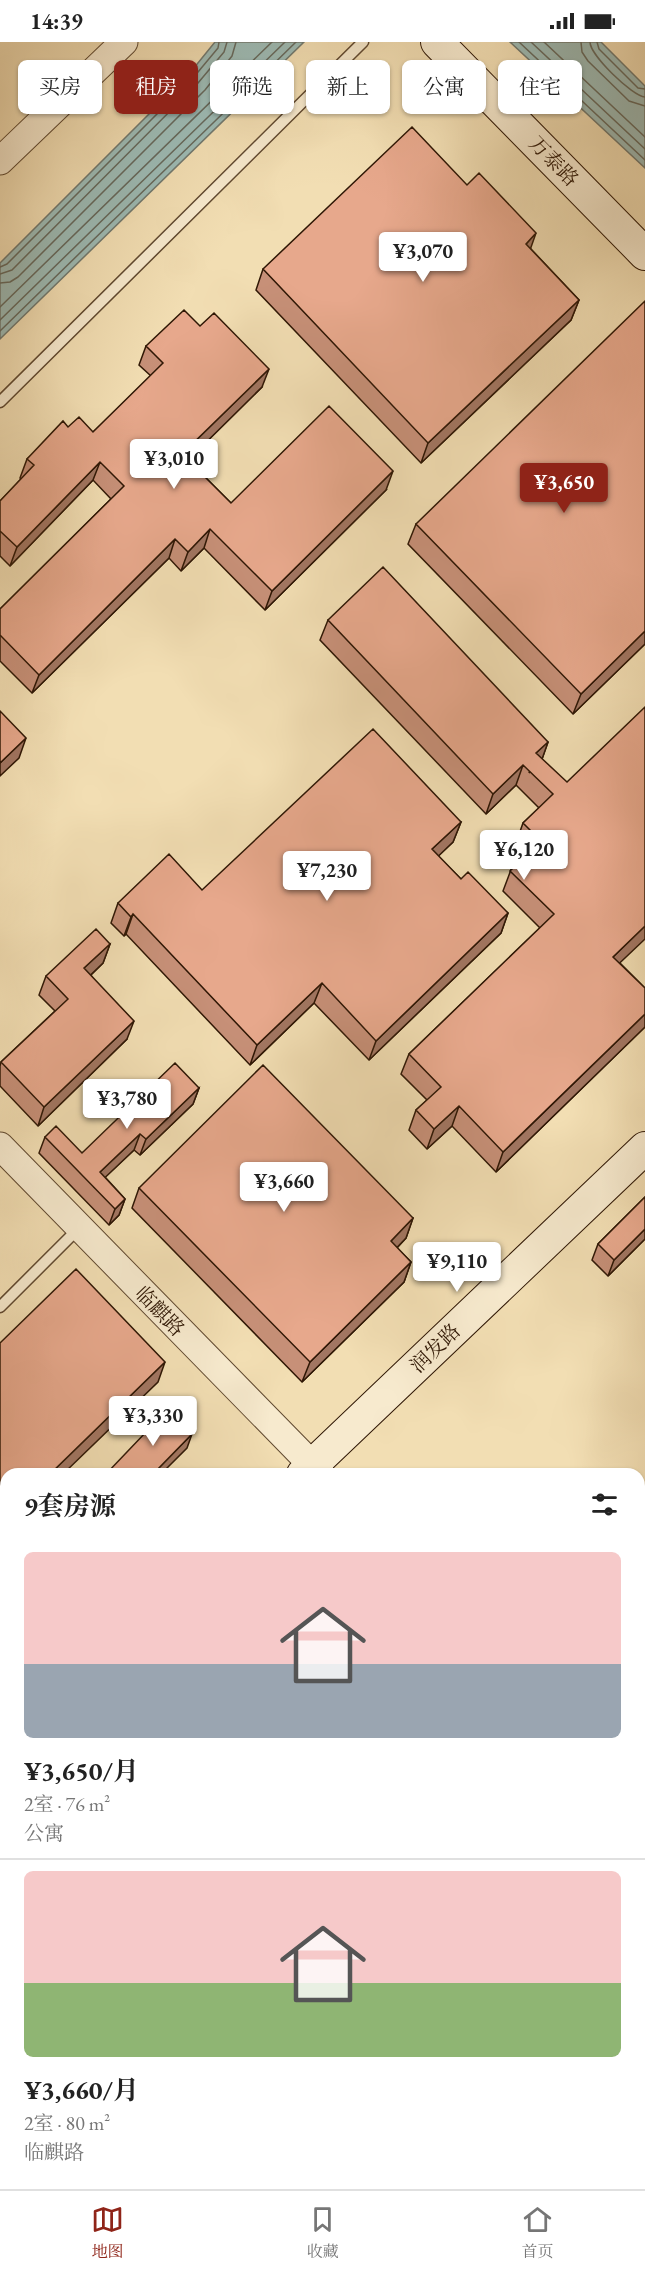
<!DOCTYPE html>
<html lang="zh">
<meta charset="utf-8">
<style>
:root{--surface:#fff;--page:#f2f2f2;--text:#222;--muted:#767676;--line:#e0e0e0;--accent:#8f2418}
body{margin:0;font-family:"EB Garamond","Noto Serif SC",serif;background:var(--page);color:var(--text);height:100vh;display:flex;flex-direction:column;font-size:22px;white-space:nowrap}
*{box-sizing:border-box;margin:0}
p{font-size:20px;color:var(--muted)}
.icon{flex:none;width:33px;height:33px;fill:none;stroke:currentColor;stroke-width:2;stroke-linecap:round;stroke-linejoin:round}
.map{position:relative;flex:1;overflow:hidden}
.details{position:absolute;left:0px;top:1426px;width:645px;height:722px;display:flex;flex-direction:column;background:var(--surface);border-radius:18px 18px 0 0;box-shadow:0 2px 4px #0004}
.details>*{flex:none}
.banner{position:absolute;left:18px;top:18px;width:609px;height:54px;display:flex;gap:12px}
.price{position:absolute;translate:-50% -51px;padding:0 14px;border-radius:6px;background:#fff;color:#222;font-size:20px;line-height:39px;filter:drop-shadow(0 2px 3px #0008)}
.price::after{content:'';position:absolute;left:50%;top:36px;width:18px;height:14px;margin-left:-9px;background:inherit;clip-path:polygon(0 0,100% 0,50% 100%)}
.price.current{background:var(--accent);color:#fff}
ul{padding:0;list-style:none}
li{display:grid;align-content:center;gap:12px;height:318px;padding:0 24px}
li+li{border-top:2px solid var(--line)}
li span{display:grid;place-items:center;height:186px;border-radius:9px;color:#555}
li>.icon{margin-inline-start:auto}
span .icon{width:108px;height:108px;fill:#fffc;stroke-width:1}
li b{font-size:26px}
h2{display:flex;justify-content:space-between;align-items:center;height:72px;padding:0 24px;font-size:26px}
.tag{padding:0 21px;border-radius:9px;background:var(--surface);box-shadow:0 2px 4px #0004;font-size:21px;line-height:54px}
.tag.current{background:var(--accent);color:#fff}
.status{display:flex;justify-content:space-between;align-items:center;height:42px;padding:0 30px;background:var(--surface);direction:ltr}
.status svg{height:16px;fill:currentColor}
.dock{display:flex;justify-content:space-around;align-items:center;height:84px;border-top:2px solid var(--line);background:var(--surface);font-size:16px;color:var(--muted)}
.dock a{display:grid;justify-items:center;gap:3px}
.dock .current{color:var(--accent)}
.map>svg:first-child{display:block}
</style>
<div class="status"><b>14:39</b><svg viewBox="0 0 49 12"><path d="M0 12V9h3v3zM5 12V6h3v6zM10 12V3h3v9zM15 12V0h3v12zM26 1h20v11H26zM47 4h2v5h-2z"/></svg></div>
<div class="map">
<svg width="645" height="2147" viewBox="0 0 645 2147">
<rect width="100%" height="100%" fill="#f2deb3"/>
<filter id="stains"><feTurbulence type="fractalNoise" baseFrequency=".00333" numOctaves="4"/><feColorMatrix values="0 0 0 0 .2 0 0 0 0 .09 0 0 0 0 .02 0 0 0 .5 -.17"/></filter>
<radialGradient id="worn" r=".72"><stop offset=".6" stop-color="#630" stop-opacity="0"/><stop offset="1" stop-color="#630" stop-opacity=".3"/></radialGradient>
<path fill="#9dbbb5" stroke="#71796f" stroke-width="1.5" d="M215 0H304L0 297V221L189 32Z
M510 0H601L645 44V126Z"/>
<g fill="none" stroke-linecap="round" stroke-linejoin="round">
<path stroke="#66695d" stroke-width="1.5" d="M519 0 645 118
M531 0 645 107
M544 0 645 95
M581 0 582 10 588 19 629 59 645 64
M590 0C590 13 632 54 645 55
M597 0 599 7 638 46 645 47
M0 225 7 222 193 36 218 6 219 0
M0 232 12 228 198 41 224 10 227 0
M0 241 10 240 18 235 205 48 232 14 236 0
M0 265 272 0
M0 278 285 0
M0 289 296 0"/>
<g stroke="#604930" stroke-width="13">
<path id="service" d="M0 360 363 0
M0 1265 79 1186"/>
</g>
<g stroke="#604930" stroke-width="29">
<path id="tertiary" d="M0 119 124 0
M0 1104 321 1432
M639 1745 645 1751"/>
</g>
<g stroke="#2f1705" stroke-width="34">
<path id="secondary" d="M437 0 645 212
M303 1432 645 1106
M0 1734 6 1728"/>
</g>
<use href="#service" stroke="#f7eace" stroke-width="10"/>
<use href="#tertiary" stroke="#f7eace" stroke-width="27"/>
<use href="#secondary" stroke="#f7eace" stroke-width="32"/>
</g>
<path fill="#c79078" stroke="#2f1705" stroke-width="1.5" d="M467 143 531 207 579 258 571 278 421 421 256 248 263 227Z
M146 304 262 345 188 418 231 461 386 448 265 568 204 506 181 529 169 516 32 651 0 619V567L111 457 93 438 10 524 0 514V459L21 437 20 436 27 417 68 385 93 390 151 334 139 323Z
M416 482 645 602 573 672 408 502Z
M328 578 548 700 542 717 620 921 645 946V985L496 1130 452 1084 427 1107 409 1088 416 1068 427 1058 401 1032 409 1012 540 886 503 849 515 817 523 808 516 801 523 781 539 766 516 743 486 772 320 598Z
M461 780 453 800 438 814 461 837 508 871 501 891 369 1018 314 961 250 1023 126 892 124 894 111 881 118 861 202 848Z
M110 902 103 921 91 933 127 997 38 1084 0 1044V1024L1 1020 55 969 39 953 46 934Z
M199 1046 193 1062 140 1113 134 1108 105 1135 125 1157 119 1173 109 1183 39 1111 45 1095 82 1111Z
M139 1146 413 1176 406 1196 397 1206 411 1220 404 1240 302 1340 132 1166Z
M645 1155V1197L608 1234 592 1218 598 1202Z
M20 2142H236L241 2147H18Z
M336 2142H568L573 2147H341Z
M590 2142H629L624 2147H595Z"/>
<path fill="#a27662" stroke="#2f1705" stroke-width="1.5" d="M536 191 529 211 526 202Z
M579 258 571 278 421 421 428 401Z
M269 327 262 345 175 431 182 412Z
M100 420 93 438 10 524 17 505Z
M393 429 386 448 265 568 272 549Z
M210 487 204 506 181 529 188 510Z
M175 497 169 516 32 651 39 633Z
M645 589V602L573 672 581 652Z
M26 696 19 716 0 734V721Z
M548 700 541 720 529 731 536 711Z
M523 723 516 743 486 772 493 752Z
M461 780 453 800 425 827 432 807Z
M508 871 501 891 369 1018 376 999Z
M133 872 126 892 124 894 131 875Z
M645 884V897L606 934 613 915Z
M110 902 103 921 78 945 84 926Z
M322 941 314 961 250 1023 257 1003Z
M645 972V985L496 1130 503 1110Z
M134 979 127 997 38 1084 44 1065Z
M199 1046 193 1062 140 1113 146 1097Z
M459 1064 452 1084 427 1107 434 1087Z
M140 1092 134 1108 94 1146 100 1130Z
M125 1157 119 1173 109 1183 115 1167Z
M413 1176 406 1196 384 1219 391 1199Z
M645 1187V1197L608 1234 614 1218Z
M411 1220 404 1240 302 1340 310 1320Z
M165 1320 158 1340 63 1432H50Z
M192 1392 187 1406 161 1432H153Z
M6 1475V1488L0 1494V1484L2 1480Z
M6 2068V2081L0 2087V2074Z
M645 2113V2126L639 2132V2119Z
M616 2142H629L624 2147H614Z"/>
<path fill="#e7a88c" stroke="#2f1705" stroke-width="1.5" d="M412 85 467 143 479 131 536 191 526 202 579 258 428 401 263 227Z
M645 259V589L581 652 416 482Z
M184 268 200 284 214 271 269 327 182 412 231 461 329 364 393 429 272 549 210 487 188 510 175 497 39 633 0 593V567L124 444 100 420 17 505 0 489V459L34 423 27 417 63 379 68 385 79 375 93 390 163 321 146 304Z
M383 525 548 700 536 711 567 740 645 665V884L613 915 645 946V972L503 1110 459 1064 434 1087 416 1068 441 1045 409 1012 554 872 510 829 519 820 515 817 536 794 523 781 553 752 523 723 493 752 328 578Z
M0 669 26 696 0 721Z
M373 687 461 780 432 807 461 837 468 830 508 871 376 999 322 941 257 1003 133 872 131 875 118 861 169 812 202 848Z
M96 887 110 902 84 926 134 979 44 1065 1 1020 68 957 46 934Z
M175 1021 199 1046 146 1097 140 1092 100 1130 125 1157 115 1167 45 1095 56 1084 82 1111Z
M263 1023 413 1176 391 1199 411 1220 310 1320 139 1146Z
M645 1155V1187L614 1218 598 1202Z
M76 1227 165 1320 50 1432H6V1475L2 1480 0 1478V1301Z
M167 1368 192 1392 153 1432H106Z
M0 1829 6 1835V2068L0 2074Z
M639 1958 645 1964V2113L639 2119Z
M22 2142H236L241 2147H27Z
M364 2142H568L573 2147H369Z"/>
<g text-anchor="middle" stroke-width="4.5" stroke-linejoin="round" paint-order="stroke">
<g font-size="20" fill="#2f1705" stroke="#f7eace">
<text transform="translate(554 119) rotate(46)" y="7">万泰路</text>
<text transform="translate(160 1269) rotate(46)" y="7">临麒路</text>
<text transform="translate(435 1306) rotate(-44)" y="7">润发路</text>
</g>
</g>
<rect width="100%" height="100%" filter="url(#stains)"/>
<rect width="100%" height="100%" fill="url(#worn)"/>
</svg>
<b class="price" style="left:423px;top:241px">¥3,070</b>
<b class="price" style="left:174px;top:448px">¥3,010</b>
<b class="price current" style="left:564px;top:472px">¥3,650</b>
<b class="price" style="left:524px;top:839px">¥6,120</b>
<b class="price" style="left:327px;top:860px">¥7,230</b>
<b class="price" style="left:127px;top:1088px">¥3,780</b>
<b class="price" style="left:284px;top:1171px">¥3,660</b>
<b class="price" style="left:457px;top:1251px">¥9,110</b>
<b class="price" style="left:153px;top:1405px">¥3,330</b>
<div class="banner">
<a class="tag">买房</a>
<a class="tag current">租房</a>
<a class="tag">筛选</a>
<a class="tag">新上</a>
<a class="tag">公寓</a>
<a class="tag">住宅</a>
</div>
<section class="details">
<h2>9套房源<svg class="icon" aria-label="filters" viewBox="0 0 24 24"><path d="M4 7h16M4 17h16"/><circle cx="9" cy="7" r="2"/><circle cx="15" cy="17" r="2"/></svg></h2>
<ul>
<li><span style="background:linear-gradient(#f6c9c9 60%,#9aa5b1 0)"><svg class="icon" aria-label="home" viewBox="0 0 24 24"><path d="M3 11l9-7 9 7M6 9v11h12V9"/></svg></span><div><b>¥3,650/月</b><p>2室 · 76 m²</p><p>公寓</p></div></li>
<li><span style="background:linear-gradient(#f6c9c9 60%,#8fb573 0)"><svg class="icon" aria-label="home" viewBox="0 0 24 24"><path d="M3 11l9-7 9 7M6 9v11h12V9"/></svg></span><div><b>¥3,660/月</b><p>2室 · 80 m²</p><p>临麒路</p></div></li>
</ul>
</section>
</div>
<nav class="dock">
<a class="current"><svg class="icon" aria-label="map" viewBox="0 0 24 24"><path d="M3 6l6-2 6 2 6-2v14l-6 2-6-2-6 2zM9 4v14M15 6v14"/></svg>地图</a>
<a><svg class="icon" aria-label="saved" viewBox="0 0 24 24"><path d="M7 4h10v16l-5-4-5 4z"/></svg>收藏</a>
<a><svg class="icon" aria-label="home" viewBox="0 0 24 24"><path d="M3 11l9-7 9 7M6 9v11h12V9"/></svg>首页</a>
</nav>
